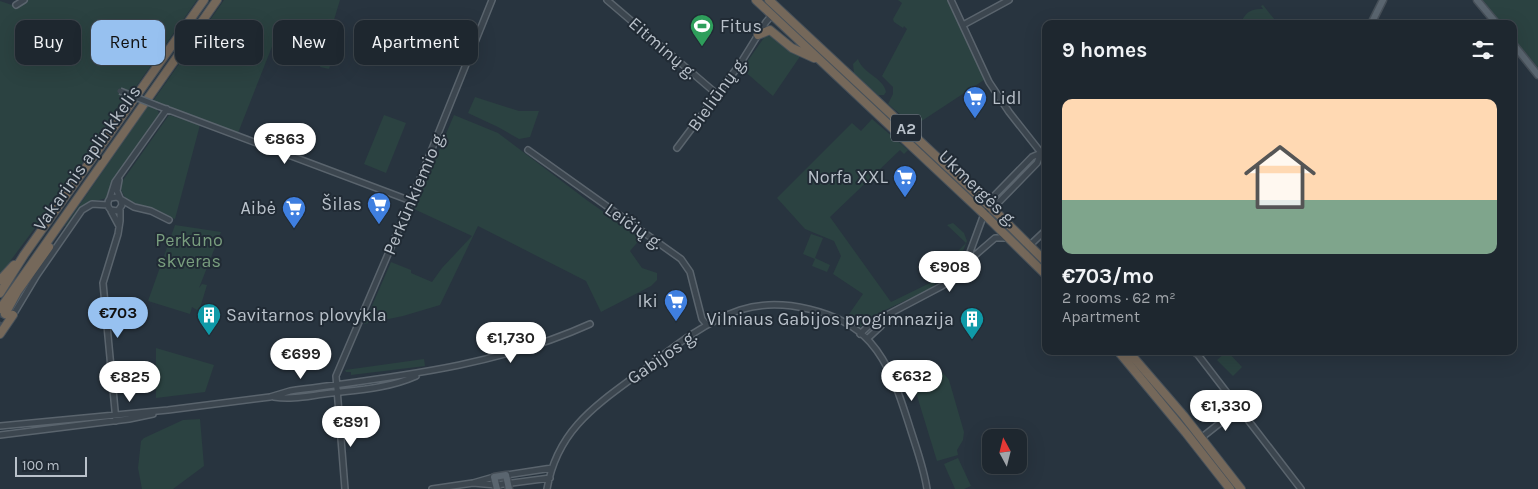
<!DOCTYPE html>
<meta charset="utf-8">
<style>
:root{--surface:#1e272f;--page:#2b333b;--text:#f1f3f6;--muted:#a1a5aa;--line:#3c444b;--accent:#97c1f0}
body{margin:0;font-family:Karla,sans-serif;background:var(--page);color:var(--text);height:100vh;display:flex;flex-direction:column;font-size:19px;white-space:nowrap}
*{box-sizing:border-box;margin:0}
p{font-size:16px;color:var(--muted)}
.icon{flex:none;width:28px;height:28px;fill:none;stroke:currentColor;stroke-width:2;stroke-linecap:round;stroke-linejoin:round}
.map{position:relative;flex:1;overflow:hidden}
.sheet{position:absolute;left:1042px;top:20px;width:475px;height:335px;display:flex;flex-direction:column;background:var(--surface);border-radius:10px;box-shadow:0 5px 20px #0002,0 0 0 1px var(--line)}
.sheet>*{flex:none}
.hud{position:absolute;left:15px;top:20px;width:475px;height:45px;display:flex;gap:10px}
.needle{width:32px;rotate:353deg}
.controls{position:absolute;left:982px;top:429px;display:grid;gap:10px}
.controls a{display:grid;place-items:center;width:45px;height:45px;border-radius:10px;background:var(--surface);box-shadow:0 5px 20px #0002,0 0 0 1px var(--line);font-size:25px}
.scale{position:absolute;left:15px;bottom:12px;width:72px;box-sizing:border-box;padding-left:5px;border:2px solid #b9c1ca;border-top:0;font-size:14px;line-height:18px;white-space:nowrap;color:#b9c1ca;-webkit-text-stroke:4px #212b35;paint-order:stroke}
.price{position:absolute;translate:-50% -42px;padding:0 11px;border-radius:18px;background:#fff;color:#222;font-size:16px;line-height:32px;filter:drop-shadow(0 1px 2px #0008)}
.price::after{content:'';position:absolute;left:50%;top:30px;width:15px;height:11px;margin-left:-8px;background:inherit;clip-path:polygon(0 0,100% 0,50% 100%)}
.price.on{background:var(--accent);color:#111}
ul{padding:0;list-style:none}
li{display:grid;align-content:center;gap:10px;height:265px;padding:0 20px}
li+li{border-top:1px solid var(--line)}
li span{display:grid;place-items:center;height:155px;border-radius:10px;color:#555}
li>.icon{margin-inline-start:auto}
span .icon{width:90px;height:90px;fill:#fffc;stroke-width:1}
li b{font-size:21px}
h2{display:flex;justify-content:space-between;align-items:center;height:60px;padding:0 20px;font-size:21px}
.tag{padding:0 18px;border-radius:10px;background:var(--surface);box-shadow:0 5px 20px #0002,0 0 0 1px var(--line);font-size:18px;line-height:45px}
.tag.on{background:var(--accent);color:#111}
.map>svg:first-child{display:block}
</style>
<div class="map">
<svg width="1538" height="489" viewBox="0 0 1538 489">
<rect width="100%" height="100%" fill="#28343f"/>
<path fill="#2b4241" d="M21 0H197L64 189 11 260 0 279V1L15 6Z
M224 0H340L324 53 333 56 329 69 320 67 323 56 273 44 238 133 153 101Z
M898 0H949L984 80 914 126 888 104 893 94V87L882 76 907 29 904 26 903 28 894 22 893 19 902 3Z
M1482 0H1538V68L1514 39V24H1502Z
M1263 5 1278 24H1241C1244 13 1251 8 1263 9L1261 6Z
M772 34 801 55 773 96 742 69 766 35Z
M858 59C862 73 884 78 886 92L884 95H878L854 73 853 64Z
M475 97 519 111H539L530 137 519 139 498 127 468 113Z
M148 106 157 109 160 116 107 198 87 203 67 227 65 226Z
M169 115 200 125 175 219C168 217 162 213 156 210 142 205 119 203 121 183Z
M384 115 406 123 386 173 364 164Z
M454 115 498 133 588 201 641 238 630 251 642 268 657 273V280L651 286 601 312 586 281 478 226 440 305 403 316 364 324 391 262 411 270V273L432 282 442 268 472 236 414 209Z
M872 119 908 150 904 154 900 150 830 217 891 302 934 281 935 284 932 288 881 312 860 327 845 320 863 294 833 274 841 256 834 241 805 229 777 198 852 123 861 131Z
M953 223 964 233 967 241 959 261 949 274 941 268 966 243 947 225Z
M175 225 221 232 199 288 202 284 207 285 200 308 197 310 192 307 190 314 148 301Z
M811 234 823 238 815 258 830 265 827 272 812 266 815 259 803 254Z
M156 348 214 365 205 392 156 398Z
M1227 351 1242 367 1233 376 1217 360Z
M424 359 425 366 351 375V372H346L345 370Z
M934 366 944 374 949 380 964 432 963 440 957 450 958 455 937 461 910 373Z
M200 419 204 466 173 489H142L138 468 141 441 144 438 183 420Z
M958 458 971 486 964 489H955L944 464Z"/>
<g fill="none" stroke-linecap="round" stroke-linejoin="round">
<path stroke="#3e4954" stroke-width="8" stroke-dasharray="8 4" stroke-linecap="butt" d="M0 330 5 314"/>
<g stroke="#5a646d" stroke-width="8">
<path id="minor" d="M607 0 718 95
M951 0 989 82 1009 112 1046 159
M16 5 24 0
M963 25 1009 0
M158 106 411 201
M677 148 740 64 766 22 772 15
M528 150 681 259 690 272 702 319 707 325
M119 180 117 191 120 198
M110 198 115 182 167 109
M121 200 122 205 118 211 111 210C107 207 107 202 110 198L117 197 134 207 151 211 169 220
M990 206 1000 201 1037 163 1041 153
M111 211 119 226
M1030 245 1046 230
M966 263 984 214 990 206 991 199 1032 157 1041 153
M13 315 37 275 82 210 92 204 108 205
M860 334 876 319 887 315 942 286 951 280 966 263 995 238H1007
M867 339 881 326 887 316
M1195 351 1301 489
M274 397C291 400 308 396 324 394 355 390 387 389 416 376
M116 421 103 283 118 234 120 221V210
M0 426 168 410 270 397 290 391C392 377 495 367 590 324
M0 435 129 419 153 414
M1201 438 1239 408
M506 475 552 468
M473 483 496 485 550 478
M345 489 336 376 415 191 492 0
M432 489 473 483 494 477
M547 489C557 430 596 405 641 372 671 349 704 322 740 310 780 297 841 310 870 342 892 367 901 400 911 431 917 450 924 469 927 489"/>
</g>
<g stroke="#464f58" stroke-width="9">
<path id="major" d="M1477 0 1497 24
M1371 24 1383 0
M1514 45 1538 75
M1196 353 1197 351
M497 489 494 477 506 475 509 489"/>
</g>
<g stroke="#47515a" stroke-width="10">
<path id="highway" d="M756 0 984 214 1046 275
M769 0 1000 216 1046 262
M758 35 770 30 792 48 814 58
M0 280 14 265
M0 293 24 255 204 0
M0 309 217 0
M5 314 17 292 49 247
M0 334 13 315
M1118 351 1186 433 1230 489
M1128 351 1184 416 1241 489"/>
</g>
<use href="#minor" stroke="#3c464f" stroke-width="5"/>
<use href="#major" stroke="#5a656f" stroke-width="6"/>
<use href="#highway" stroke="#75685a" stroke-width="8"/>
<g stroke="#5a646d" stroke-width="8" stroke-linecap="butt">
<path id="minor-bridge" d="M120 91 158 106"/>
</g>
<use href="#minor-bridge" stroke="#3c464f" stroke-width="5"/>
</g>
<defs>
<g id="stadium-pin" transform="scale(1.25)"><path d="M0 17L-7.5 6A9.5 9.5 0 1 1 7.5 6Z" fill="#2e9e5b" stroke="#212b35"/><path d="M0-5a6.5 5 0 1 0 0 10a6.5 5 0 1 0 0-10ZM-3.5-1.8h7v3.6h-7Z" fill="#fff"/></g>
<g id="supermarket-pin" transform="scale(1.25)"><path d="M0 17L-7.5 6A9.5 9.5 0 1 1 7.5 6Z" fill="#3f7fe0" stroke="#212b35"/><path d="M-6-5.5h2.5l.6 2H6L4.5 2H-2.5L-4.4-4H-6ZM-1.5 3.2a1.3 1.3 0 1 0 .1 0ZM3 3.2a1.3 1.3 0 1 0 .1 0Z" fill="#fff"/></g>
<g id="building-pin" transform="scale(1.25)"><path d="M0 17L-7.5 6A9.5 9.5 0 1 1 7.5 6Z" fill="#0f9aa8" stroke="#212b35"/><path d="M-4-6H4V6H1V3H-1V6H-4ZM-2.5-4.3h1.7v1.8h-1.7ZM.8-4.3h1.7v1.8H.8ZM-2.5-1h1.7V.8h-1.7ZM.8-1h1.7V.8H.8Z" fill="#fff"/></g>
</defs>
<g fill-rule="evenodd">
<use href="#stadium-pin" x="702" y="26"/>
<use href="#supermarket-pin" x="975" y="98"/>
<use href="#supermarket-pin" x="905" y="177"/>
<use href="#supermarket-pin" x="379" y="204"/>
<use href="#supermarket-pin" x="294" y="208"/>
<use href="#supermarket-pin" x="676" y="301"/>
<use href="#building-pin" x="209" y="315"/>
<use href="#building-pin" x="972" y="319"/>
</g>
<g text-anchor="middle" stroke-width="4" stroke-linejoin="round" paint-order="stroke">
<rect fill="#212b35" stroke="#8b949d" stroke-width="1" x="891" y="114.5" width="30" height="27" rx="4"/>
<g font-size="16" font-weight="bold" fill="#b9c1ca">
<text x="906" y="134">A2</text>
</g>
<g font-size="18" fill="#b9c1ca" stroke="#212b35" text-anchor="end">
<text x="720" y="32" text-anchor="start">Fitus</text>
<text x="992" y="104" text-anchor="start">Lidl</text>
<text x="888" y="183">Norfa XXL</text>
<text x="362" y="210">Šilas</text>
<text x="276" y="214">Aibė</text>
<text x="658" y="307">Iki</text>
<text x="226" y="321" text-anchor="start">Savitarnos plovykla</text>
<text x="954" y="325">Vilniaus Gabijos progimnazija</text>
</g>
<g font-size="18" fill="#b9c1ca" stroke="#212b35">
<text transform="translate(663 48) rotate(41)" y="6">Eitminų g.</text>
<text transform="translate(717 94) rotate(-54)" y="6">Bieliūnų g.</text>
<text transform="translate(87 158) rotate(-55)" y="6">Vakarinis aplinkkelis</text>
<text transform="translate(978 188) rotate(44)" y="6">Ukmergės g.</text>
<text transform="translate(414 193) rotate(-67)" y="6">Perkūnkiemio g.</text>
<text transform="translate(634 226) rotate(35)" y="6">Leičių g.</text>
<text transform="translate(662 357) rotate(-35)" y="6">Gabijos g.</text>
</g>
<g font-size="18" fill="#799e7e" stroke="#212b35">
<text x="189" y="246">Perkūno<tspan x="189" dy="21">skveras</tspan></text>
</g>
</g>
</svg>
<div class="controls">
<a><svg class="needle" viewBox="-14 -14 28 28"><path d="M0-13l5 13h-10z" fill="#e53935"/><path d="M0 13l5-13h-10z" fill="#a1a5aa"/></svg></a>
</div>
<div class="scale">100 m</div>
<b class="price" style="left:285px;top:165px">€863</b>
<b class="price" style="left:950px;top:293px">€908</b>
<b class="price on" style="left:118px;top:339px">€703</b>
<b class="price" style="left:511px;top:364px">€1,730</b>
<b class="price" style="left:301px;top:380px">€699</b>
<b class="price" style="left:912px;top:402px">€632</b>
<b class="price" style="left:130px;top:403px">€825</b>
<b class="price" style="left:1226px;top:432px">€1,330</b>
<b class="price" style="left:351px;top:448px">€891</b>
<div class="hud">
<a class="tag">Buy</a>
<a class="tag on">Rent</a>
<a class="tag">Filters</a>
<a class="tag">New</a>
<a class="tag">Apartment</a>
</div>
<section class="sheet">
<h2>9 homes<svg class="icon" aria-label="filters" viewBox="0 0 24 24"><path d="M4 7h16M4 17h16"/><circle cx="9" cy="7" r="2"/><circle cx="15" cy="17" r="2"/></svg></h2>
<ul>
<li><span style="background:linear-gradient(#ffd9b3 65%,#7fa58c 0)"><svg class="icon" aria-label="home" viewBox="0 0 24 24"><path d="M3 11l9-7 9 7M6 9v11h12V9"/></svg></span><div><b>€703/mo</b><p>2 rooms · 62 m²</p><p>Apartment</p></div></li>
</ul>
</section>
</div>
